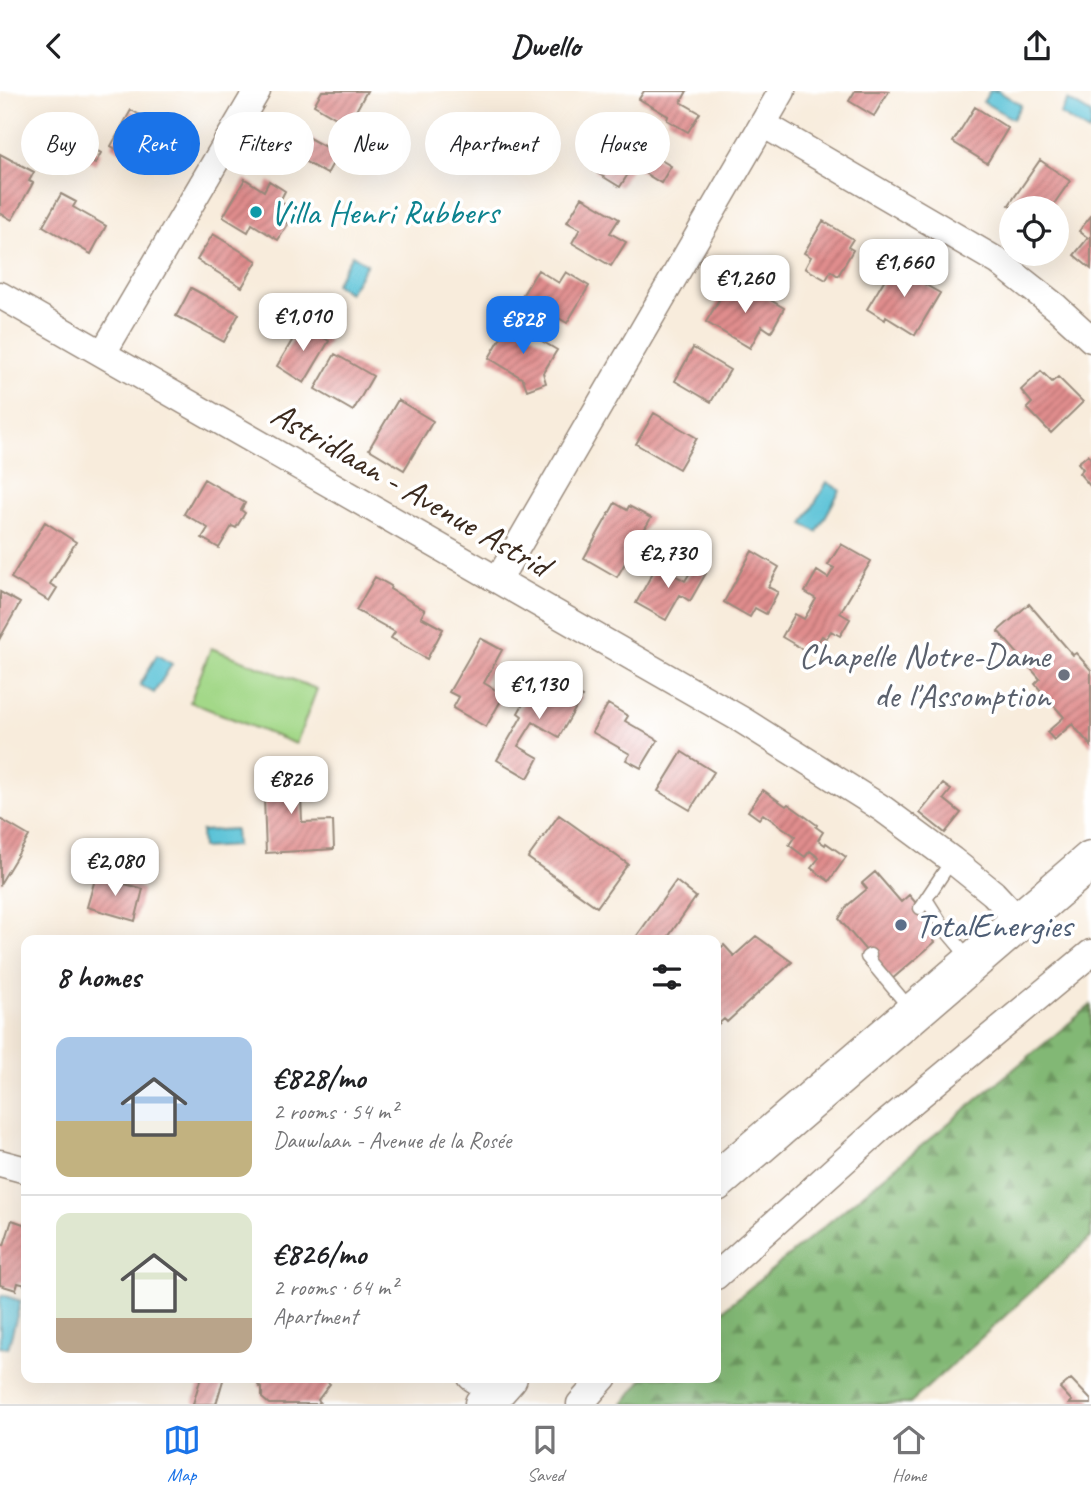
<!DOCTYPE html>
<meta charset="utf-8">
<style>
:root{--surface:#fff;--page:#f6f6f6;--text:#202124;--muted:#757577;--line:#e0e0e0;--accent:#1a73e8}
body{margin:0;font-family:Caveat,sans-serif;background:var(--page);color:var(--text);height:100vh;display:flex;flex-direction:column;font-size:26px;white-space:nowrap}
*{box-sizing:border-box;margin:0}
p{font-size:23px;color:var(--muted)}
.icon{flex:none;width:38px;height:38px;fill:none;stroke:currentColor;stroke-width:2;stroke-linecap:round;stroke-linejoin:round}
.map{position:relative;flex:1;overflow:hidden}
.panel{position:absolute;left:21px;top:844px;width:700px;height:448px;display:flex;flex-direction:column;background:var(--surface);border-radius:14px;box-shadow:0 7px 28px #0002}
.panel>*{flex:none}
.hud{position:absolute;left:21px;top:21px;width:700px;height:63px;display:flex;gap:14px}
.fabs{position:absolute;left:999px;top:105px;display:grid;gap:14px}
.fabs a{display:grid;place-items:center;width:70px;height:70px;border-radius:50%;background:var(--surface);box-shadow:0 7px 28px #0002;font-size:35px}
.price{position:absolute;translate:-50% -60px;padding:0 16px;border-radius:14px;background:#fff;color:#222;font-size:23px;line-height:46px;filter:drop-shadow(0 2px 4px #0008)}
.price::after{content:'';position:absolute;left:50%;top:42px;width:21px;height:16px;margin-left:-10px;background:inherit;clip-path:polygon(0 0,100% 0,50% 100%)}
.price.on{background:var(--accent);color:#fff}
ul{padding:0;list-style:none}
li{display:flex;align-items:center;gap:21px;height:175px;padding:0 35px}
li+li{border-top:2px solid var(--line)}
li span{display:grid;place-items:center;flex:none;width:196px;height:140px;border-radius:14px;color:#555}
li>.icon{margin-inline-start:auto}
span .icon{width:84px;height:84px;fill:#fffc;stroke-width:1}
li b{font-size:30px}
h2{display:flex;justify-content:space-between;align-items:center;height:84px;padding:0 35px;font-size:30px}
.tag{padding:0 24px;border-radius:32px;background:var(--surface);box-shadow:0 7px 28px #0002;font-size:24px;line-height:63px}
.tag.on{background:var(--accent);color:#fff}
header{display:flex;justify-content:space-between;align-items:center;height:91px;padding:0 35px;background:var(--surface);font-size:32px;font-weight:600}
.tab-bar{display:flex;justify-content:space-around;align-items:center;height:98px;border-top:2px solid var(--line);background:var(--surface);font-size:19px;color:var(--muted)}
.tab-bar a{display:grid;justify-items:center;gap:4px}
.tab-bar .on{color:var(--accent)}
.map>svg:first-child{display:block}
</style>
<header><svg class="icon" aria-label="back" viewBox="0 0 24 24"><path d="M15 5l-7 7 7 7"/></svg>Dwello<svg class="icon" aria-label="share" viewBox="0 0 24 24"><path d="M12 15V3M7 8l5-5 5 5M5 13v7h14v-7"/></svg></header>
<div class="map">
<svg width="1091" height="1313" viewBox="0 0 1091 1313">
<defs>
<pattern id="forest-firs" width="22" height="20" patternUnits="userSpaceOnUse" patternTransform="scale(1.75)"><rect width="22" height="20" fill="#82b874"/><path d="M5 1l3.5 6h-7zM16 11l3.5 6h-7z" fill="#6c965f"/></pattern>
<pattern id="building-hatch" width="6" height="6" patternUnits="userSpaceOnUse" patternTransform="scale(1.75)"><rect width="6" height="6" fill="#e08d8d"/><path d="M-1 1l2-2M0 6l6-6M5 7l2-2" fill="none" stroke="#b77373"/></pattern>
</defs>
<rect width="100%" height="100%" fill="#fff"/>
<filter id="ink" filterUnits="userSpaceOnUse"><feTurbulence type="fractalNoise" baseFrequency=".0143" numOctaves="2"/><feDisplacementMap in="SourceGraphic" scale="14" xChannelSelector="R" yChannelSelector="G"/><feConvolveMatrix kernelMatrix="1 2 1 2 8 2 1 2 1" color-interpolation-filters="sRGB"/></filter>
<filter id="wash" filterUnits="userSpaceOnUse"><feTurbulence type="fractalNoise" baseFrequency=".00686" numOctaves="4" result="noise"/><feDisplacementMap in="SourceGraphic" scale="28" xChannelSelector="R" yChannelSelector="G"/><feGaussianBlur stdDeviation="1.57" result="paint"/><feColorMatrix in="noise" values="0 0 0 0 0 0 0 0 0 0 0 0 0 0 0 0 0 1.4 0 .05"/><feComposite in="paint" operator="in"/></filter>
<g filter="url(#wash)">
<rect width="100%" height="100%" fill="#f8ecdc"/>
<path fill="#a3d888" stroke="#6f8153" stroke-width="2" d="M211 557 317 598 296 653 190 611Z"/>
<path fill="url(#forest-firs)" stroke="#5e7149" stroke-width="2" d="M1091 914V1146L909 1313H623L644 1286H716V1225Z"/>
<path fill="#5ac2d7" stroke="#4a767a" stroke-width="2" d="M990 0H998L1021 14 1013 28 983 11Z
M1068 9 1091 23V37L1089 41 1060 23Z
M352 164 367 173 349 202 335 193Z
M827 391 840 399 817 441 803 433Z
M157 564 172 573 154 602 140 594Z
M235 738 236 755 202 757 201 740Z
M2 1204 21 1210 8 1257 0 1255V1210Z"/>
<g id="blocks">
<path fill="url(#building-hatch)" d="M322 0H367L348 34 314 14Z
M644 0H687L681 11 700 22 688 41 667 29 668 25 639 8Z
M855 0H889L874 25 849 10Z
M975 16 1008 37 987 72 953 51Z
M131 19 172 42 167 49 174 53 160 77 154 73 151 78 111 55Z
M280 31 338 63 327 83 302 69 299 75 265 57Z
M617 43 671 75 661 92 633 75 620 96 594 80Z
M80 50 101 62 95 73 74 62Z
M0 63 34 81 29 90 33 92 12 129 0 122Z
M1040 69 1070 90 1051 117H1014L1009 114Z
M245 88 264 100 269 90 285 100 280 110 289 116 281 129 288 133 278 149 252 133 248 141 223 126Z
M61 103 76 111 73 116 106 135 91 163 43 135Z
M582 106 619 128 610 142 626 151 611 175 572 152 580 138 567 131Z
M1091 125V178L1074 164 1088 147 1079 140Z
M823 130 853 148 848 156 853 159 838 185 831 180 826 189 805 177 811 166 804 162Z
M213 143 257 170 242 196 197 169Z
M894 173 908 182 910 178 927 188 924 193 940 202 915 244 886 226 885 229 867 218Z
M538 179 559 192 566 181 589 195 567 232 522 205Z
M740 191 784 217 771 241 762 235 750 257 706 231 723 202 731 207Z
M191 197 239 223 224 251 176 225Z
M510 231 557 259 543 282 546 292 527 299 523 288 489 267Z
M302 233 329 250 304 292 277 275Z
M693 257 730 279 711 311 675 290Z
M335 263 373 285 353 320 315 298Z
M1041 280 1052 291 1058 286 1083 311 1051 342 1027 317 1032 312 1021 299Z
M398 309 433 330 404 379 369 358Z
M654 322 697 347 679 378 636 353Z
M1088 364 1091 368V396L1079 382 1083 378 1078 372Z
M204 388 245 412 241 419 245 422 236 437 232 435 219 457 202 447 208 437 184 423Z
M615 412 627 419 629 415 651 427 617 486 584 467Z
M45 431 76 451 50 493 57 497 49 510 11 487Z
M841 453 871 470 840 522 850 528 840 545 831 540 826 548 822 545 811 563 782 546 795 523 804 528 816 508 805 501 817 480 828 487 834 477 828 474Z
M752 460 779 476 768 496 778 501 766 523 755 517 750 526 724 511Z
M657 474 685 490 694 475 706 482 690 510 680 504 666 529 636 512Z
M375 486 391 495 390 498 425 519 421 526 443 538 427 568 391 547 395 541 356 519Z
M0 501 20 512 0 547Z
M1029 513 1073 564 1076 562 1091 579V655L1072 633 1054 649 1047 641 1064 626 1035 593 1040 588 998 540Z
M480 547 502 559 484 592 504 604 486 636 453 617 459 606 449 601Z
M540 583 582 606 559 646 533 631 518 655 539 667 528 687 497 669 522 625 518 622Z
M608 613 628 625 625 630 658 649 641 677 626 669 630 663 592 641Z
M682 661 714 681 690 719 658 700Z
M300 678 302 731 333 730 334 758 266 762 263 679Z
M943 693 951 699 944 708 961 722 945 742 920 722Z
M763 699 786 715 788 713 817 734 816 736 823 741 818 749 825 754 826 752 846 766 829 790 811 777 819 767 810 760 805 766 789 754 795 745 763 723 759 728 748 720Z
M559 724 628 773 597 816 528 767Z
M0 728 29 745 0 793Z
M875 781 901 811 909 804 922 819 935 851 891 889 839 828 848 814 867 798 862 792Z
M96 785 143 798 135 830 87 816Z
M676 790 696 806 666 849H634Z
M756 845 792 871 727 931 724 928 716 935V861L724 854 734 865Z
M12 1129 26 1134V1194L18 1192 16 1199 0 1194V1153L4 1154Z
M201 1286H224L216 1313H193Z
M264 1286H269L271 1288 273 1286H321L330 1293 318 1309 320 1311 318 1313H269L262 1307V1298L258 1294Z
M1071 1288 1091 1309V1313H1069L1072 1310 1060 1297Z"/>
</g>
</g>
<g filter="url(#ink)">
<use href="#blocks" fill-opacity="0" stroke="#9a8b7d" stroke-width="2"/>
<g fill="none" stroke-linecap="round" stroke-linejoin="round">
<g stroke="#9a8b7d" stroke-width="15">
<path id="lane" d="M926 808 947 841 969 867
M920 817 952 769
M870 864 867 866 912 920"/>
</g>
<g stroke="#9a8b7d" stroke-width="29">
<path id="street" d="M763 33 999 171 1056 216 1091 248
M0 204 742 629 883 718 952 769 993 802 1020 831
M103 262 257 0
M498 489 782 0
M0 1072 26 1079
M716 1185 883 1035 1091 862
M471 1286 494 1301
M580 1313 604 1286"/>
</g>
<g stroke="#9a8b7d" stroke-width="41">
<path id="primary" d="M716 1091 1091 769
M484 1313 508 1286"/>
</g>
<use href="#lane" stroke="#fff" stroke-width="12"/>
<use href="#street" stroke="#fff" stroke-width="26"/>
<use href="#primary" stroke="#fff" stroke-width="38"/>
</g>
</g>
<circle fill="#0f9aa8" stroke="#fff" stroke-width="2.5" cx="256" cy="121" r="7"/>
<circle fill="#6b7280" stroke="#fff" stroke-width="2.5" cx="1064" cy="584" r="7"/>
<circle fill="#5c6f8a" stroke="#fff" stroke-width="2.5" cx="901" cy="834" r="7"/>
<g text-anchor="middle" stroke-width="7" stroke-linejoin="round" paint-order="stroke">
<g font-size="35" fill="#0d838f" stroke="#fff" text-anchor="start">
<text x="270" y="133">Villa Henri Rubbers</text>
</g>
<g font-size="35" fill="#3b2a1e" stroke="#fff">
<text transform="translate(411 398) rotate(30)" y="12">Astridlaan - Avenue Astrid</text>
</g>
<g font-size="35" fill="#5b616d" stroke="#fff" text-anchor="end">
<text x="1050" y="576">Chapelle Notre-Dame<tspan x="1050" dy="40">de l'Assomption</tspan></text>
</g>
<g font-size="35" fill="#4e5e75" stroke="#fff" text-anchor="start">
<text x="915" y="846">TotalEnergies</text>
</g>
</g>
</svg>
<div class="fabs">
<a><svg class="icon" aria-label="locate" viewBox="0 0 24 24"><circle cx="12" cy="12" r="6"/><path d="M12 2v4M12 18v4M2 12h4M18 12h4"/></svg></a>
</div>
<b class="price" style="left:904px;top:208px">€1,660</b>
<b class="price" style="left:745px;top:224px">€1,260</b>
<b class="price" style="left:303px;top:262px">€1,010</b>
<b class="price on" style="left:523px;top:265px">€828</b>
<b class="price" style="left:668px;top:499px">€2,730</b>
<b class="price" style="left:539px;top:630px">€1,130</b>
<b class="price" style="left:291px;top:725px">€826</b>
<b class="price" style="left:115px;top:807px">€2,080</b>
<div class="hud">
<a class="tag">Buy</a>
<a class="tag on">Rent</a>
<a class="tag">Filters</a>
<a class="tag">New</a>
<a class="tag">Apartment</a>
<a class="tag">House</a>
</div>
<section class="panel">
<h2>8 homes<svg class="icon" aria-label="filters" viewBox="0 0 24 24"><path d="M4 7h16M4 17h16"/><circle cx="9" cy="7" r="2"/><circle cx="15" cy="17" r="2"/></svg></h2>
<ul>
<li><span style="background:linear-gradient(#a9c7e8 60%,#c2b280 0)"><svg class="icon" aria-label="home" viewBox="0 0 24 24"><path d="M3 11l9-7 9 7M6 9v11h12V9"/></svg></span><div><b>€828/mo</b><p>2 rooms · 54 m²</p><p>Dauwlaan - Avenue de la Rosée</p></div></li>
<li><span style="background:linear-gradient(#dfe7d0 75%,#b9a48a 0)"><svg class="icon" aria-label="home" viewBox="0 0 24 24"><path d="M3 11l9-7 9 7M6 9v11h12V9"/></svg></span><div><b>€826/mo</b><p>2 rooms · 64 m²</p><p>Apartment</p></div></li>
</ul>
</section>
</div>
<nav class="tab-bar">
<a class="on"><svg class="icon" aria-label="map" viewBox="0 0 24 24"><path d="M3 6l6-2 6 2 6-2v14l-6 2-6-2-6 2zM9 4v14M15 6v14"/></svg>Map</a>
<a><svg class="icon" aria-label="saved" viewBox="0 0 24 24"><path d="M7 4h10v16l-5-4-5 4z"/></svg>Saved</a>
<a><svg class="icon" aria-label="home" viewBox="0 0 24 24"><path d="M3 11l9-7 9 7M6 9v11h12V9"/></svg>Home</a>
</nav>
